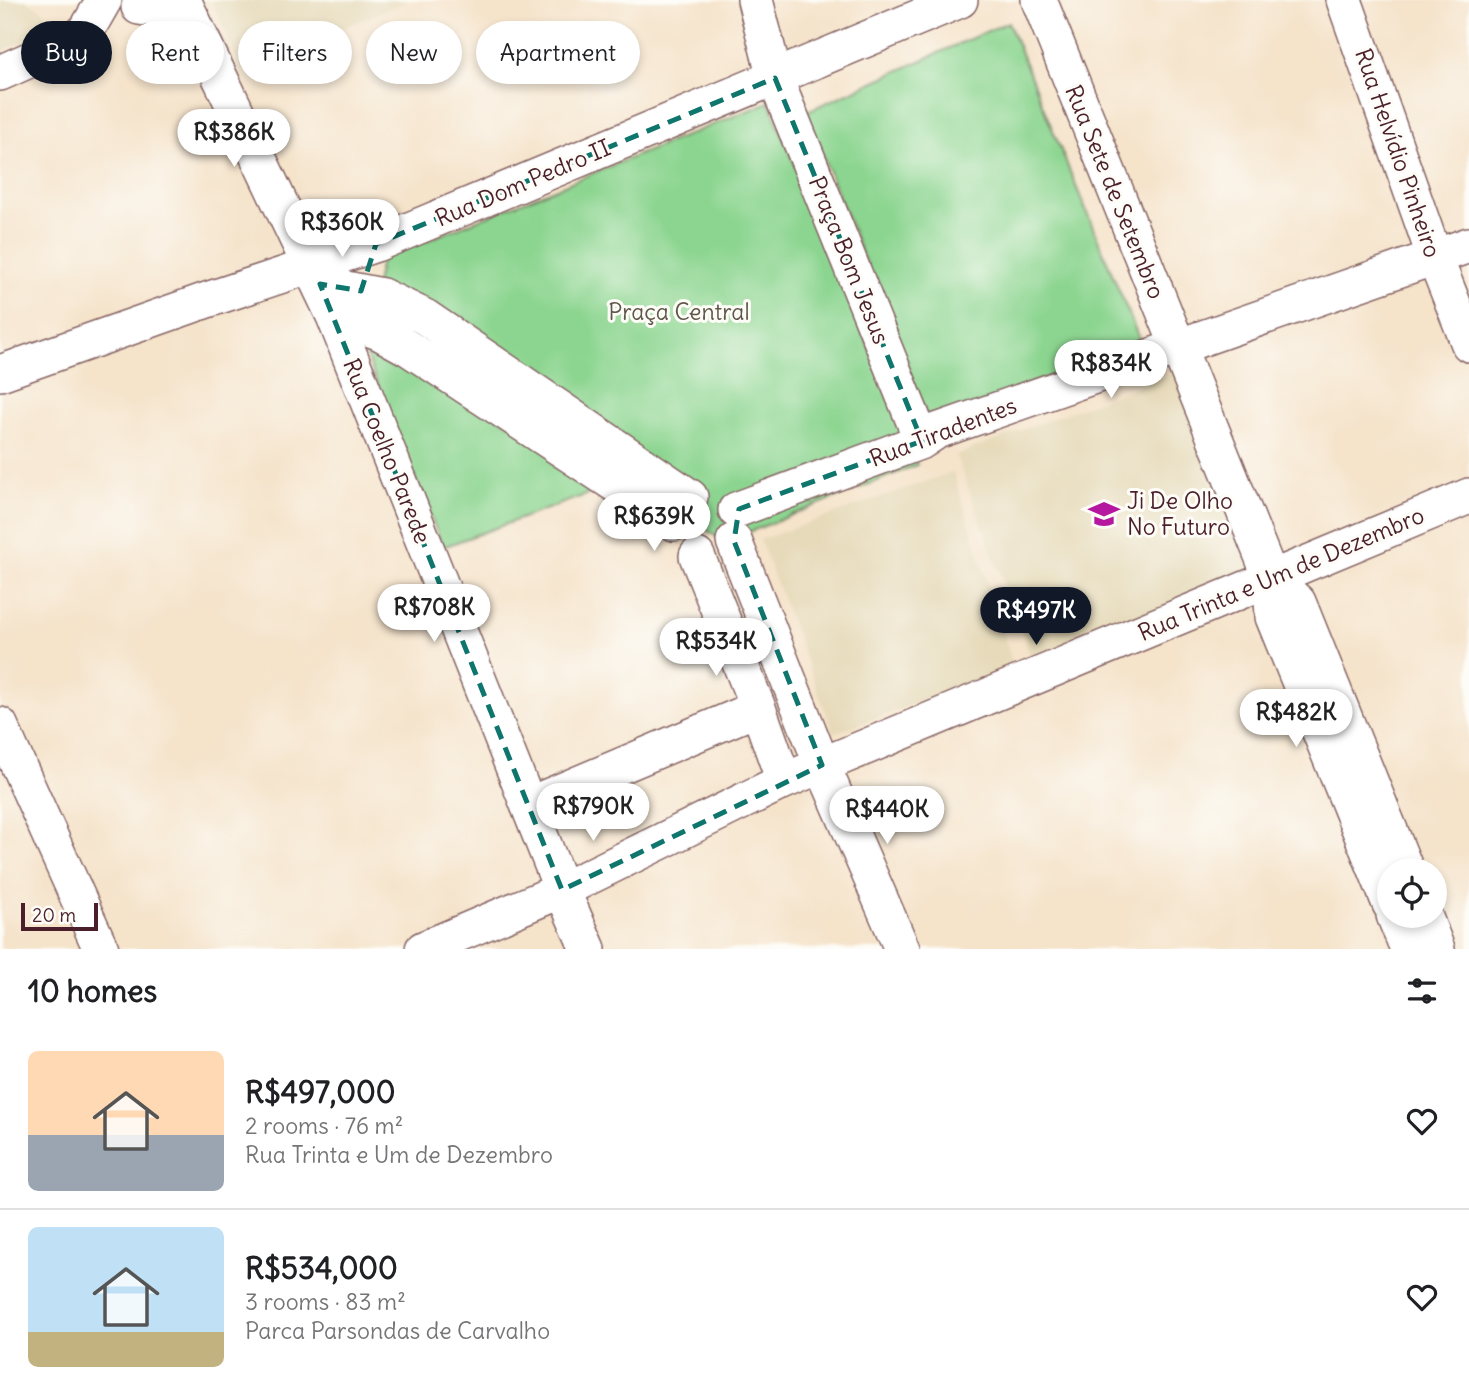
<!DOCTYPE html>
<meta charset="utf-8">
<style>
:root{--surface:#fff;--page:#f2f2f2;--text:#202124;--muted:#757577;--line:#e0e0e0;--accent:#111827}
body{margin:0;font-family:Delius,sans-serif;background:var(--page);color:var(--text);height:100vh;display:flex;flex-direction:column;font-size:26px;white-space:nowrap}
*{box-sizing:border-box;margin:0}
p{font-size:23px;color:var(--muted)}
.icon{flex:none;width:38px;height:38px;fill:none;stroke:currentColor;stroke-width:2;stroke-linecap:round;stroke-linejoin:round}
.map{position:relative;height:949px;overflow:hidden}
.drawer{display:flex;flex-direction:column;background:var(--surface);flex:1}
.drawer>*{flex:none}
.banner{position:absolute;left:21px;top:21px;width:700px;height:63px;display:flex;gap:14px}
.tools{position:absolute;left:1377px;top:858px;display:grid;gap:14px}
.tools a{display:grid;place-items:center;width:70px;height:70px;border-radius:50%;background:var(--surface);box-shadow:0 4px 10px #0003;font-size:35px}
.scale{position:absolute;left:21px;bottom:18px;width:77px;box-sizing:border-box;padding-left:7px;border:4px solid #4a1f2b;border-top:0;font-size:19px;line-height:24px;white-space:nowrap;color:#4a1f2b;-webkit-text-stroke:5px #fdfcf7;paint-order:stroke}
.price{position:absolute;translate:-50% -60px;padding:0 16px;border-radius:24px;background:#fff;color:#222;font-size:23px;line-height:46px;filter:drop-shadow(0 2px 4px #0008)}
.price::after{content:'';position:absolute;left:50%;top:42px;width:21px;height:16px;margin-left:-10px;background:inherit;clip-path:polygon(0 0,100% 0,50% 100%)}
.price.active{background:var(--accent);color:#fff}
ul{padding:0;list-style:none}
li{display:flex;align-items:center;gap:21px;height:175px;padding:0 28px}
li+li{border-top:2px solid var(--line)}
li span{display:grid;place-items:center;flex:none;width:196px;height:140px;border-radius:10px;color:#555}
li>.icon{margin-inline-start:auto}
span .icon{width:84px;height:84px;fill:#fffc;stroke-width:1}
li b{font-size:30px}
h2{display:flex;justify-content:space-between;align-items:center;height:84px;padding:0 28px;font-size:30px}
.chip{padding:0 24px;border-radius:32px;background:var(--surface);box-shadow:0 4px 10px #0003;font-size:24px;line-height:63px}
.chip.active{background:var(--accent);color:#fff}
.map>svg:first-child{display:block}
</style>
<div class="map">
<svg width="1469" height="949" viewBox="0 0 1469 949">
<rect width="100%" height="100%" fill="#fdfcf7"/>
<filter id="ink" filterUnits="userSpaceOnUse"><feTurbulence type="fractalNoise" baseFrequency=".0143" numOctaves="2"/><feDisplacementMap in="SourceGraphic" scale="14" xChannelSelector="R" yChannelSelector="G"/><feConvolveMatrix kernelMatrix="1 2 1 2 8 2 1 2 1" color-interpolation-filters="sRGB"/></filter>
<filter id="wash" filterUnits="userSpaceOnUse"><feTurbulence type="fractalNoise" baseFrequency=".00686" numOctaves="4" result="noise"/><feDisplacementMap in="SourceGraphic" scale="28" xChannelSelector="R" yChannelSelector="G"/><feGaussianBlur stdDeviation="1.57" result="paint"/><feColorMatrix in="noise" values="0 0 0 0 0 0 0 0 0 0 0 0 0 0 0 0 0 1.4 0 .05"/><feComposite in="paint" operator="in"/></filter>
<g filter="url(#wash)">
<rect width="100%" height="100%" fill="#f5e3ca"/>
<path fill="#e6daba" d="M0 0H25L45 12 48 17 47 26 43 32 0 52Z
M212 0H409L242 71Z
M1178 371 1253 573 1031 657 956 455Z
M953 472 1014 668 834 733 760 540Z"/>
<path fill="#8cd590" stroke="#6b7a5e" stroke-width="2" d="M1008 22 1140 341 930 424 805 112Z
M769 102 917 465 724 542 374 294 381 259Z
M381 345 610 486 443 547 365 353Z"/>
</g>
<g filter="url(#ink)">
<g fill="none" stroke-linecap="round" stroke-linejoin="round">
<g stroke="#866463" stroke-width="38">
<path id="minor" d="M183 0 334 316 562 890 588 949
M755 0 775 78 922 441
M1039 0 1271 578 1273 617 1390 904
M1344 0 1435 258 1469 344
M139 7 190 15
M0 73 78 38 88 28 104 0
M320 284 382 296 425 317 690 497
M334 316 379 332 408 348 674 523
M0 373 204 301 376 244 960 0
M736 510 922 441 937 431 1469 245
M734 541 822 765 902 949
M697 556 758 708 784 781
M1271 578 1298 602 1406 870
M0 725 101 949
M528 805 758 708
M1394 915 1408 949
M1424 915 1437 949
M423 949 562 890 784 781 1469 496"/>
</g>
<use href="#minor" stroke="#fff" stroke-width="35"/>
</g>
</g>
<path fill="none" stroke="#0f766e" stroke-width="5" stroke-dasharray="14 9" stroke-linejoin="round" d="M775 78 922 441 739 509 734 541 822 765 562 890 320 284 361 291 376 244Z"/>
<defs>
<g id="school-bare" transform="scale(2.415)"><path d="M0-5L7-2L0 1L-7-2ZM-4 1L0 2.5L4 1V4Q0 6-4 4Z" fill="#b5179e" stroke="#fdfcf7" stroke-width="2.5" paint-order="stroke"/></g>
</defs>
<g fill-rule="evenodd">
<use href="#school-bare" x="1104" y="514"/>
</g>
<g text-anchor="middle" stroke-width="6" stroke-linejoin="round" paint-order="stroke">
<g font-size="23" fill="#4a1f2b" stroke="#fdfcf7">
<text transform="translate(1398 153) rotate(71)" y="8">Rua Helvídio Pinheiro</text>
<text transform="translate(523 183) rotate(-23)" y="8">Rua Dom Pedro II</text>
<text transform="translate(1115 192) rotate(68)" y="8">Rua Sete de Setembro</text>
<text transform="translate(849 260) rotate(68)" y="8">Praça Bom Jesus</text>
<text transform="translate(943 432) rotate(-21)" y="8">Rua Tiradentes</text>
<text transform="translate(387 451) rotate(68)" y="8">Rua Coelho Parede</text>
<text transform="translate(1281 574) rotate(-23)" y="8">Rua Trinta e Um de Dezembro</text>
</g>
<g font-size="23" fill="#5e5649" stroke="#fdfcf7">
<text x="679" y="320">Praça Central</text>
</g>
<g font-size="23" fill="#4a1f2b" stroke="#fdfcf7" text-anchor="start">
<text x="1127" y="509">Ji De Olho<tspan x="1127" dy="26">No Futuro</tspan></text>
</g>
</g>
</svg>
<div class="tools">
<a><svg class="icon" aria-label="locate" viewBox="0 0 24 24"><circle cx="12" cy="12" r="6"/><path d="M12 2v4M12 18v4M2 12h4M18 12h4"/></svg></a>
</div>
<div class="scale">20 m</div>
<b class="price" style="left:234px;top:169px">R$386K</b>
<b class="price" style="left:342px;top:259px">R$360K</b>
<b class="price" style="left:1111px;top:400px">R$834K</b>
<b class="price" style="left:654px;top:553px">R$639K</b>
<b class="price" style="left:434px;top:644px">R$708K</b>
<b class="price active" style="left:1036px;top:647px">R$497K</b>
<b class="price" style="left:716px;top:678px">R$534K</b>
<b class="price" style="left:1296px;top:749px">R$482K</b>
<b class="price" style="left:593px;top:843px">R$790K</b>
<b class="price" style="left:887px;top:846px">R$440K</b>
<div class="banner">
<a class="chip active">Buy</a>
<a class="chip">Rent</a>
<a class="chip">Filters</a>
<a class="chip">New</a>
<a class="chip">Apartment</a>
</div>
</div>
<section class="drawer">
<h2>10 homes<svg class="icon" aria-label="filters" viewBox="0 0 24 24"><path d="M4 7h16M4 17h16"/><circle cx="9" cy="7" r="2"/><circle cx="15" cy="17" r="2"/></svg></h2>
<ul>
<li><span style="background:linear-gradient(#ffd9b3 60%,#9aa5b1 0)"><svg class="icon" aria-label="home" viewBox="0 0 24 24"><path d="M3 11l9-7 9 7M6 9v11h12V9"/></svg></span><div><b>R$497,000</b><p>2 rooms · 76 m²</p><p>Rua Trinta e Um de Dezembro</p></div><svg class="icon" aria-label="heart" viewBox="0 0 24 24"><path d="M12 20l-8-8c-3-5 5-10 8-4 3-6 11-1 8 4z"/></svg></li>
<li><span style="background:linear-gradient(#bfe0f5 75%,#c2b280 0)"><svg class="icon" aria-label="home" viewBox="0 0 24 24"><path d="M3 11l9-7 9 7M6 9v11h12V9"/></svg></span><div><b>R$534,000</b><p>3 rooms · 83 m²</p><p>Parca Parsondas de Carvalho</p></div><svg class="icon" aria-label="heart" viewBox="0 0 24 24"><path d="M12 20l-8-8c-3-5 5-10 8-4 3-6 11-1 8 4z"/></svg></li>
</ul>
</section>
